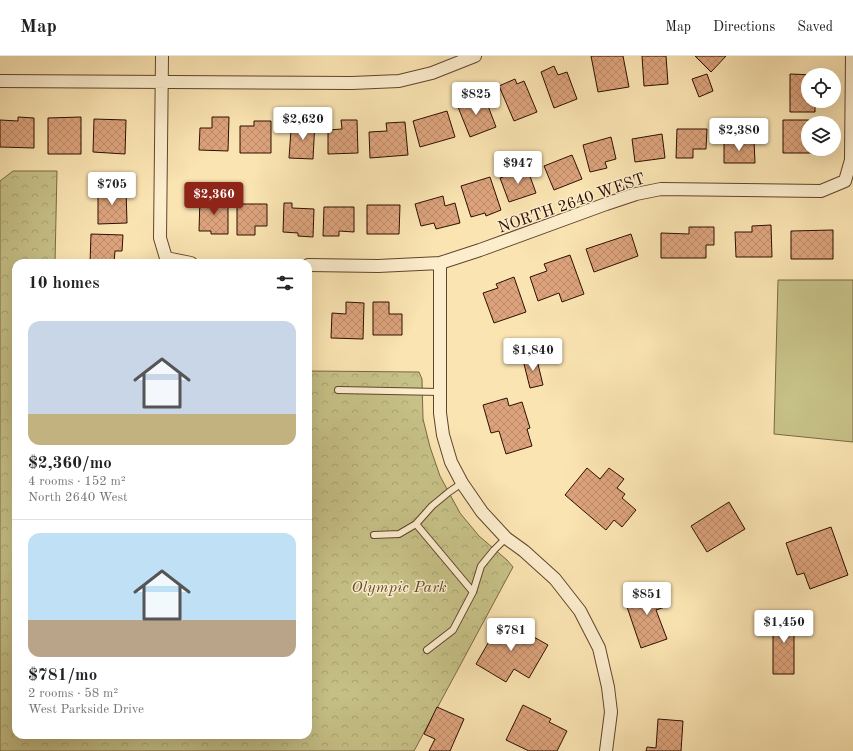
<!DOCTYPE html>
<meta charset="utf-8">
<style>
:root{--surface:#fff;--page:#f2f2f2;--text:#222;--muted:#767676;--line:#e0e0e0;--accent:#8f2418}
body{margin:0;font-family:"Old Standard TT",serif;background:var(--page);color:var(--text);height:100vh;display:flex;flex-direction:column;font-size:15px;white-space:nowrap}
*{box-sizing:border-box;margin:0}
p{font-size:13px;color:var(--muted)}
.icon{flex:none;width:22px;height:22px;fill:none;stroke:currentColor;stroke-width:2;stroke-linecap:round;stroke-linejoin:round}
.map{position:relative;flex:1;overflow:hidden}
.details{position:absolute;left:12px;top:203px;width:300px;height:480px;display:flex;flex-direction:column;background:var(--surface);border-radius:12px;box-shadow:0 4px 16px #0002}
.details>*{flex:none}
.fabs{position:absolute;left:801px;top:12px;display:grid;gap:8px}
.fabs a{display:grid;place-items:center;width:40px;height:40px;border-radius:50%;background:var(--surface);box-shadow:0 4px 16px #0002;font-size:20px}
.price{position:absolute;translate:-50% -34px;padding:0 9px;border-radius:4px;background:#fff;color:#222;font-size:13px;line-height:26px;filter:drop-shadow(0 1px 2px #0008)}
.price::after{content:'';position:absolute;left:50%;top:24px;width:12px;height:9px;margin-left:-6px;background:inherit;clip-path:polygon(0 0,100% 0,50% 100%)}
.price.active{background:var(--accent);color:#fff}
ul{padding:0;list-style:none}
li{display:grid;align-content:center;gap:8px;height:212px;padding:0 16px}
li+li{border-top:1px solid var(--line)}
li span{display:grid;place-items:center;height:124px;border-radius:12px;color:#555}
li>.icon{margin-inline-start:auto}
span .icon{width:72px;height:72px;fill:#fffc;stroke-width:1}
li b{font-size:17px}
h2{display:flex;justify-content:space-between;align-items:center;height:48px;padding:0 16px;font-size:17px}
header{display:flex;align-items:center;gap:24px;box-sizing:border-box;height:56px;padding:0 20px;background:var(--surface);border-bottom:1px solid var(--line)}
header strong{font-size:19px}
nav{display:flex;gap:22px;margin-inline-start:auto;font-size:14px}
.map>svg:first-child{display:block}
</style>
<header>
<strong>Map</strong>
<nav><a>Map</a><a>Directions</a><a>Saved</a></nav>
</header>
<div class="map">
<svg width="853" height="695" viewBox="0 0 853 695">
<defs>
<pattern id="park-crowns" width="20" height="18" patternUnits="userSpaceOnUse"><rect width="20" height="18" fill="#c6c187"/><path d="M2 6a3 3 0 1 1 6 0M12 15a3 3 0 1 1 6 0" fill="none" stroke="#aaa573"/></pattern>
<pattern id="building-cross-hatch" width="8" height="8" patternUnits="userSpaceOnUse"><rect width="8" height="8" fill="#dca37c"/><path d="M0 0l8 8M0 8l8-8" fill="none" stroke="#bd8b69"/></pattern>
</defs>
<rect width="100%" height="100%" fill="#fae4b2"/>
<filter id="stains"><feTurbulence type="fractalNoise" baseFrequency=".005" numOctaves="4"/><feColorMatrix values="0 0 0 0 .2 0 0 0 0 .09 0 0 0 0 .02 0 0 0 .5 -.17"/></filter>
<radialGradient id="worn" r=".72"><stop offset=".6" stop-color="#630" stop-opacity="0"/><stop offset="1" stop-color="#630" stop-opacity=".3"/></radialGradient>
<path fill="#c6c187" stroke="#7a6844" d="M778 224H853V386L774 378Z"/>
<path fill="url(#park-crowns)" stroke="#7a6844" d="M13 115H57L55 207H16V679H308V315L419 316 422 323 423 363 430 391 440 420 460 457 479 480 507 504 513 511 414 695H0V125Z"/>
<path fill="url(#building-cross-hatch)" stroke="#2e0f00" d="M591 0H623L629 31 598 36Z
M642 0H666L668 28 644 30Z
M695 0H726L711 16Z
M554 10 558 19 567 16 577 43 554 52 541 16Z
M707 18 713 35 699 41 692 23Z
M790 18 815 19H808V45H815V56H790Z
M515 23 517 28 524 25 537 56 514 65 499 30Z
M473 40 476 46 485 42 496 71 470 81 456 46Z
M447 55 455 81 420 91 413 65Z
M18 61 34 62V92L0 91V64L18 65Z
M81 61V98H48V62Z
M212 61H229L228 95 199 94 200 72H212Z
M94 63 126 64 125 98 93 96Z
M298 64 315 65 313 103 289 102 291 74H297Z
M341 64H357L358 97 328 98V74L342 73Z
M783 64H817V67H808V93H812V97H783Z
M254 65H271V97H240V70H254Z
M405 66 408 99 370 102 369 76 387 75 386 67Z
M677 73H707L706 93H693V102H676Z
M662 78 665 102 635 106 632 83Z
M611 81 616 103 605 106 607 112 590 116 583 89Z
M724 84H754L755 107H724Z
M572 99 582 123 554 134 544 110Z
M527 112 536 137 509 146 500 122Z
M490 121 501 154 486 160 485 157 471 161 461 130Z
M98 133H126L127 167 98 168Z
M443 140 445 150 455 147 460 167 436 173 434 167 421 170 415 148Z
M200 142 228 143V178H211V175H199Z
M284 147H292V152L314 153 313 181 298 180V177L283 176Z
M237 148H267V170H255V179H237Z
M367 149H400L399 178H367Z
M324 151H354V176L339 175V180H323Z
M771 169 772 201H736L735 176H752V170Z
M689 171H714V189H706V202H661V177L689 178Z
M833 174V203H791V175Z
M91 178 123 179 122 195H115L114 207H90Z
M631 178 638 200 594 216 586 193Z
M570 199 584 238 562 246 559 237 538 245 530 221 547 215 544 208Z
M514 221 526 256 494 267 483 237 498 232 496 228Z
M346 246 364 247 363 283 331 282 332 257 346 258Z
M373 246H389V258H402V279H373Z
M536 300 543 329 530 332 523 304Z
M507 342 509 350 522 346 530 372 527 373 532 390 506 398 499 375 491 377 483 349Z
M587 412 600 423 609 412 624 423 617 432 625 438 622 442 636 454 622 471 614 464 606 474 565 439Z
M729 446 745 473 707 496 691 470Z
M831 471 848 519 810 533 804 517 797 519 786 487Z
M658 530 665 551 656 554 667 583 641 592 624 542Z
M773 557H794V618H773Z
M502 563 548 589 529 622 514 613 506 626 476 608Z
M523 649 551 663 549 666 567 675 557 695H529L506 684Z
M437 651 464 663 450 695H429L435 683 424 678Z
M658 663 683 665 681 695H646L647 691 656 692Z"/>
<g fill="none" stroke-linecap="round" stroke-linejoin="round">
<g stroke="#61442c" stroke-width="8">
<path id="lane" d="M338 334 440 336
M416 468 473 536
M374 479 399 478 416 468 432 450 449 436 462 427
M427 594 453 574 473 536 481 510 494 494 506 482"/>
</g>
<g stroke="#61442c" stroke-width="14">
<path id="street" d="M162 0 160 182 166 202 191 207
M0 25 352 27 399 25 432 17 475 0
M440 207V357L443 379 451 406 462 427 482 456 506 482 524 495 555 523 580 555 599 592 608 631 611 656 606 695
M308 209 378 210 440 207 480 194 606 148 636 138 661 133 821 135 845 125 851 104 852 0"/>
</g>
<use href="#lane" stroke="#fcedcd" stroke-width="6"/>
<use href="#street" stroke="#fcedcd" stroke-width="12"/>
</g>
<g text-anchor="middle" stroke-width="3" stroke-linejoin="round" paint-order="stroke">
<g font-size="16" fill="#2e0f00" stroke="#fcedcd">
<text transform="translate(571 146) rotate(-19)" y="6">NORTH 2640 WEST</text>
</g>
<g font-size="16" font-style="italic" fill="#634d2f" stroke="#fcedcd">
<text x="399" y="536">Olympic Park</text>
</g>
</g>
<rect width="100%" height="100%" filter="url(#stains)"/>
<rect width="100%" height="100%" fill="url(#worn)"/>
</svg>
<div class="fabs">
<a><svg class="icon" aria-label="locate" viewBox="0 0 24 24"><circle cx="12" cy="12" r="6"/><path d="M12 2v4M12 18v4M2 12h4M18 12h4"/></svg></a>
<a><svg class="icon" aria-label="layers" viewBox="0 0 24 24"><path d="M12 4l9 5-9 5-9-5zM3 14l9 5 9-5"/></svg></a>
</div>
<b class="price" style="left:476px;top:60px">$825</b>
<b class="price" style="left:303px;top:85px">$2,620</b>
<b class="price" style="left:739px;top:96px">$2,380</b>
<b class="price" style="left:518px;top:129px">$947</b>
<b class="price" style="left:112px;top:150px">$705</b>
<b class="price active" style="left:214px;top:160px">$2,360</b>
<b class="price" style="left:533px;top:316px">$1,840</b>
<b class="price" style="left:647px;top:560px">$851</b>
<b class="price" style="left:784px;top:588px">$1,450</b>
<b class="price" style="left:511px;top:596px">$781</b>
<section class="details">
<h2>10 homes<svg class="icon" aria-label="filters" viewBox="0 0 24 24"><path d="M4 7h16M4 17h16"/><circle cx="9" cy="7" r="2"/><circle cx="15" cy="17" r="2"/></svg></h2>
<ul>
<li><span style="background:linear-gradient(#c9d6e8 75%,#c2b280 0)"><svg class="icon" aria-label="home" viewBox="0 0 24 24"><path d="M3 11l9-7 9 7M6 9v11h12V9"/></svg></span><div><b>$2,360/mo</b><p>4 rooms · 152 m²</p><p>North 2640 West</p></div></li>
<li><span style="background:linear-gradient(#bfe0f5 70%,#b9a48a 0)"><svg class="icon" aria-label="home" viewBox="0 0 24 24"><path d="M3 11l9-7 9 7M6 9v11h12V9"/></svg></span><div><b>$781/mo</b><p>2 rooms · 58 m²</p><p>West Parkside Drive</p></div></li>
</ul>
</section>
</div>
